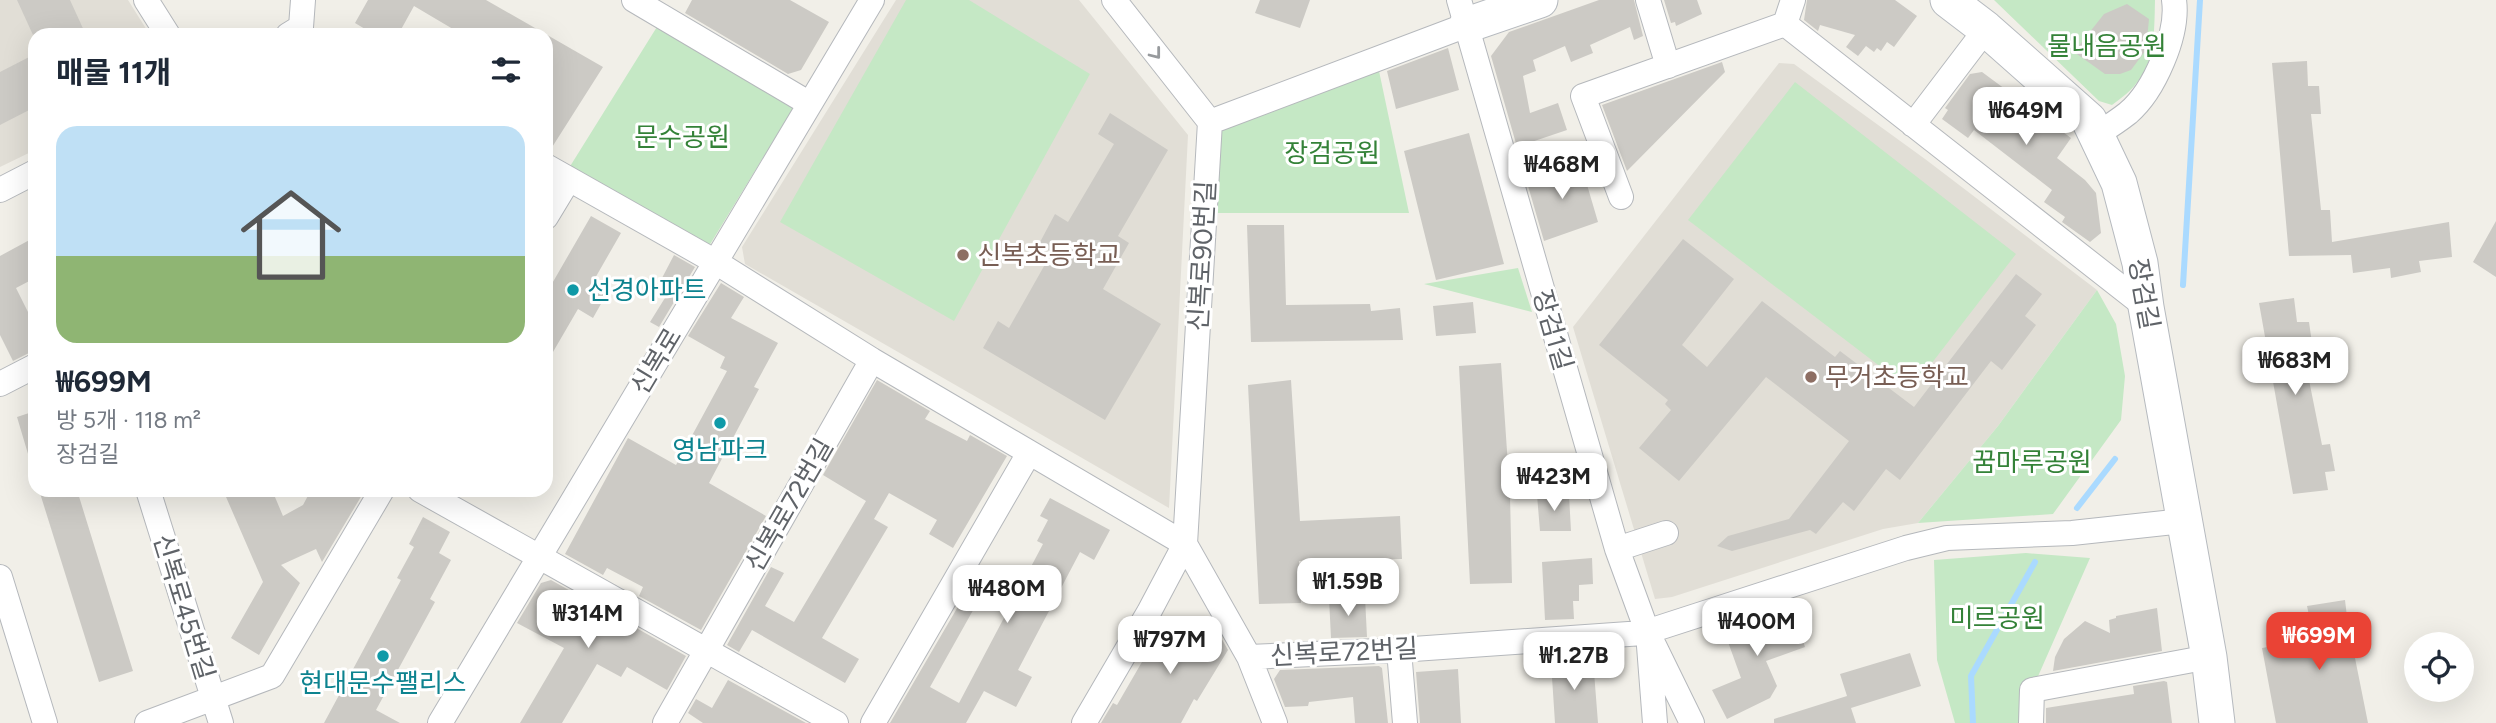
<!DOCTYPE html>
<html lang="ko">
<meta charset="utf-8">
<style>
:root{--surface:#fff;--page:#f2f2f3;--text:#1f2937;--muted:#747a83;--accent:#ea4335}
body{margin:0;font-family:Figtree,"Noto Sans KR",sans-serif;background:var(--page);color:var(--text);height:100vh;display:flex;flex-direction:column;font-size:26px;white-space:nowrap}
*{box-sizing:border-box;margin:0}
p{font-size:23px;color:var(--muted)}
.icon{flex:none;width:38px;height:38px;fill:none;stroke:currentColor;stroke-width:2;stroke-linecap:round;stroke-linejoin:round}
.map{position:relative;flex:1;overflow:hidden}
.sheet{position:absolute;left:28px;top:28px;width:525px;height:469px;display:flex;flex-direction:column;background:var(--surface);border-radius:21px;box-shadow:0 7px 28px #0002}
.sheet>*{flex:none}
.tools{position:absolute;left:2404px;top:632px;display:grid;gap:14px}
.tools a{display:grid;place-items:center;width:70px;height:70px;border-radius:50%;background:var(--surface);box-shadow:0 7px 28px #0002;font-size:35px}
.price{position:absolute;translate:-50% -60px;padding:0 16px;border-radius:14px;background:#fff;color:#222;font-size:23px;line-height:46px;filter:drop-shadow(0 2px 4px #0008)}
.price::after{content:'';position:absolute;left:50%;top:42px;width:21px;height:16px;margin-left:-10px;background:inherit;clip-path:polygon(0 0,100% 0,50% 100%)}
.price.active{background:var(--accent);color:#fff}
ul{padding:0;list-style:none}
li{display:grid;align-content:center;gap:14px;height:371px;padding:0 28px}
li span{display:grid;place-items:center;height:217px;border-radius:21px;color:#555}
li>.icon{margin-inline-start:auto}
span .icon{width:126px;height:126px;fill:#fffc;stroke-width:1}
li b{font-size:30px}
h2{display:flex;justify-content:space-between;align-items:center;height:84px;padding:0 28px;font-size:30px}
.map>svg:first-child{display:block}
</style>
<div class="map">
<svg width="2496" height="723" viewBox="0 0 2496 723">
<rect width="100%" height="100%" fill="#f1efe8"/>
<path fill="#e1ded6" d="M0 0H128L150 35H35V150L0 167Z
M896 0H1079L1188 135 1169 508 745 264 742 247Z
M1779 63 1794 64 1925 159 2097 290 1998 426 1918 523 1883 529 1672 597 1655 599 1573 327Z"/>
<path fill="#c5e8c5" d="M906 0H969L1090 74 954 321 780 222Z
M1994 0H2155C2154 48 2155 76 2112 105L2099 101Z
M660 22 794 107 709 246 569 168Z
M1379 71 1409 213H1217L1221 130Z
M1795 82 2016 254 1911 390 1688 220Z
M1518 268 1532 312 1424 284Z
M2097 290 2116 324 2125 376 2121 420 2053 514 1918 523 1998 426Z
M2026 553 2090 558 2032 690 2031 723H1955L1937 660 1934 560Z"/>
<g fill="none" stroke-linecap="round" stroke-linejoin="round">
<path stroke="#aadaff" stroke-width="6" d="M2183 285 2200 0
M2077 508 2115 459
M1973 723 1971 676 2035 562"/>
</g>
<path fill="#cccac5" d="M17 0H70L86 35H33Z
M368 0H486L603 67 549 152 546 151V35H463L414 6 398 35H375L355 23Z
M692 0H790L829 22 801 70 788 74 685 13Z
M1260 0H1310L1300 28 1255 13Z
M1599 0H1634L1643 36 1634 40 1630 27 1590 45 1593 53 1571 62 1565 46 1533 60 1536 71 1523 76 1530 113 1558 103 1567 130 1517 147 1491 56 1509 32Z
M1664 0H1697L1702 14 1676 26 1675 22 1671 23Z
M1807 0H1895L1917 16 1894 47 1887 42 1881 51 1877 48 1874 52 1866 46 1858 56 1846 47 1855 35 1820 25 1818 31 1804 20Z
M2127 4 2149 19 2146 50 2131 70 2120 74H2105L2074 52 2104 14Z
M1448 48 1459 90 1396 109 1387 71Z
M35 54V107L0 125V72Z
M2307 61 2308 86H2319L2321 114H2311L2321 210H2330L2332 242 2449 222 2452 257 2419 261 2421 272 2391 278 2390 268 2353 273 2351 255 2289 256 2272 63Z
M1722 62 1725 72 1627 171 1602 105Z
M1982 72 2071 138 2057 158 2085 180 2096 193 2101 233 2090 242 2062 222 2065 217 2044 202 2052 190 1974 130 1968 138 1942 119 1948 110 1945 108 1970 74Z
M1110 113 1168 150 1118 236 1129 243 1103 289 1161 324 1105 420 983 348 998 321 1009 328 1052 252 1039 244 1055 214 1068 222 1114 144 1098 134Z
M1469 133 1504 264 1436 280 1404 151Z
M1580 161 1598 222 1544 241 1526 179Z
M591 216 621 233 590 287 606 295 593 318 578 309 546 364V294Z
M2496 221V277L2473 262Z
M1247 225H1284L1286 305 1370 304 1371 311 1400 308 1403 340 1251 342Z
M35 237V278L16 288 35 326V350L13 361 0 335V256Z
M1683 239 1734 279 1682 345 1707 367 1762 301 1835 357 1840 351 1914 407 2016 274 2042 294 2025 316 2036 325 2002 370 1991 361 1900 480 1886 469 1854 511 1843 502 1816 534 1810 530 1732 551 1717 546 1728 536 1789 519 1849 441 1766 377 1679 481 1639 448 1671 410 1665 404 1668 400 1599 345Z
M674 255 695 267 659 327 650 322 673 285 662 278Z
M721 283 744 297 731 318 778 343 754 387 759 389 709 483 766 516 701 630 639 596 643 587 607 568 603 575 565 554 628 438 676 465 727 371 720 368 725 357 688 336Z
M2294 298 2297 322H2309L2313 350H2303L2322 445 2330 444 2335 471 2325 472 2328 490 2293 494 2259 303Z
M1473 302 1476 333 1436 336 1433 306Z
M1501 363 1510 495 1512 583 1470 584 1459 366Z
M877 380 930 411 925 419 967 441 970 435 1007 456 953 548 929 534 937 520 889 493 874 519 888 527 822 638 859 659 845 683 752 630 739 652 727 645 771 567 784 573 765 606 794 622 866 501 823 475Z
M1291 380 1300 521 1400 516 1402 559 1299 561 1301 603 1259 604 1248 385Z
M35 411V464H31L17 417Z
M39 490H77L133 671 99 682Z
M223 490H272L283 516 303 505 311 490H365L322 562 316 549 281 565 300 583 259 655 231 638 263 582Z
M1537 495H1569L1571 531H1540Z
M1050 498 1110 530 1094 560 1080 552 1018 670 1032 677 1016 707 984 691 966 723H890L963 598 976 605 930 687 959 703 1043 544 1037 541 1048 520 1040 516Z
M423 517 450 532 439 553 451 560 430 599 435 602 376 710 400 723H324L401 580 397 578 414 547 409 544Z
M1592 558 1593 584 1579 585V601H1573L1574 619 1545 620 1542 562Z
M551 580 686 656 667 690 627 667 621 677 597 664 562 723H520L564 648 517 623 541 583Z
M1365 597 1367 637 1331 638 1329 598Z
M2345 600 2348 625 2360 624 2364 652 2354 653 2368 723H2276L2262 648 2314 639 2307 606Z
M1791 604 1805 647 1766 661 1777 686 1770 698 1727 719 1712 690 1741 678 1723 628Z
M2157 608 2162 651 2053 671 2055 657 2064 639 2085 621 2110 633 2109 620 2116 618V616Z
M1209 617 1228 650 1197 701 1194 699 1181 723H1101L1113 703 1117 705 1146 655 1142 653 1162 620 1174 627 1177 624 1197 635Z
M1910 653 1921 686 1851 708 1856 723H1774V719L1847 696 1840 674Z
M1593 659 1598 723H1555L1551 662Z
M1379 666 1382 668 1388 723H1355L1353 697 1309 702 1308 706 1285 707 1274 679 1280 670Z
M1458 669 1461 723H1420L1416 672Z
M728 680 806 723H703L688 713 696 699 712 708Z
M2164 681 2167 682 2172 723H2046V708L2134 694 2133 686Z"/>
<g fill="none" stroke-linecap="round" stroke-linejoin="round">
<g stroke="#b5b8bc" stroke-width="26">
<path id="street" d="M146 0 168 35
M634 0 810 104
M1459 0 1617 549 1647 631 1692 723
M1648 0 1668 66
M1785 24 1793 0
M288 35 301 27 303 0
M1210 122 1467 25
M1913 125 1986 29
M2096 135C2107 128 2118 121 2128 113 2154 91 2179 34 2174 0
M546 166 714 261 872 360 1185 544 1249 657 1399 650 1643 633 1906 548 1947 538 2072 533 2183 521
M0 190 35 172
M1621 197 1583 96 1785 24 2146 307
M546 217 569 179
M0 384 35 366
M148 490 221 723
M420 490 836 723
M1617 549 1666 533
M0 577 45 723
M1649 646 1655 723
M1399 650 1405 723
M1249 657 1275 723
M147 723 272 676 382 490
M440 723 872 0
M665 723 872 360
M873 723 1029 453
M1084 723 1149 612 1185 544 1210 122 1114 0
M2031 723 2032 690 2209 657"/>
</g>
<g stroke="#b6babf" stroke-width="37">
<path id="secondary" d="M1948 0 1986 29 2089 120 2119 183 2140 263 2146 307 2209 657 2217 723
M1467 25 1540 0"/>
</g>
<use href="#street" stroke="#fff" stroke-width="24"/>
<use href="#secondary" stroke="#fff" stroke-width="35"/>
</g>
<defs><path id="oneway-chevron" d="M-2-3.5L2.5 0L-2 3.5" fill="none" stroke-width="1.6" stroke-linecap="round" stroke-linejoin="round" transform="scale(1.75)"/></defs>
<use stroke="#979a9d" href="#oneway-chevron" transform="translate(1156 54) rotate(52)"/>
<g fill="#8d6e63" stroke="#fff" stroke-width="2.5">
<circle cx="963" cy="255" r="7"/>
<circle cx="1811" cy="377" r="7"/>
</g>
<g fill="#0f9aa8" stroke="#fff" stroke-width="2.5">
<circle cx="573" cy="290" r="7"/>
<circle cx="720" cy="423" r="7"/>
<circle cx="383" cy="656" r="7"/>
</g>
<g text-anchor="middle" stroke-width="6" stroke-linejoin="round" paint-order="stroke">
<g font-size="26" fill="#348238" stroke="#fff">
<text x="2107" y="55">물내음공원</text>
<text x="682" y="146">문수공원</text>
<text x="1332" y="162">장검공원</text>
<text x="2032" y="471">꿈마루공원</text>
<text x="1997" y="627">미르공원</text>
</g>
<g font-size="26" fill="#785e54" stroke="#fff" text-anchor="start">
<text x="977" y="264">신복초등학교</text>
<text x="1825" y="386">무거초등학교</text>
</g>
<g font-size="26" fill="#5f6368" stroke="#fff">
<text transform="translate(1202 256) rotate(-87)" y="9">신복로90번길</text>
<text transform="translate(2144 294) rotate(80)" y="9">장검길</text>
<text transform="translate(1553 330) rotate(74)" y="9">장검1길</text>
<text transform="translate(656 361) rotate(-59)" y="9">신복로</text>
<text transform="translate(789 505) rotate(-60)" y="9">신복로72번길</text>
<text transform="translate(184 607) rotate(73)" y="9">신복로45번길</text>
<text transform="translate(1344 652) rotate(-3)" y="9">신복로72번길</text>
</g>
<g font-size="26" fill="#0d838f" stroke="#fff">
<text x="587" y="299" text-anchor="start">선경아파트</text>
<text x="720" y="459">영남파크</text>
<text x="383" y="692">현대문수팰리스</text>
</g>
</g>
</svg>
<div class="tools">
<a><svg class="icon" aria-label="locate" viewBox="0 0 24 24"><circle cx="12" cy="12" r="6"/><path d="M12 2v4M12 18v4M2 12h4M18 12h4"/></svg></a>
</div>
<b class="price" style="left:2026px;top:147px">₩649M</b>
<b class="price" style="left:1562px;top:201px">₩468M</b>
<b class="price" style="left:2295px;top:397px">₩683M</b>
<b class="price" style="left:1554px;top:513px">₩423M</b>
<b class="price" style="left:1348px;top:618px">₩1.59B</b>
<b class="price" style="left:1007px;top:625px">₩480M</b>
<b class="price" style="left:588px;top:650px">₩314M</b>
<b class="price" style="left:1757px;top:658px">₩400M</b>
<b class="price active" style="left:2319px;top:672px">₩699M</b>
<b class="price" style="left:1170px;top:676px">₩797M</b>
<b class="price" style="left:1574px;top:692px">₩1.27B</b>
<section class="sheet">
<h2>매물 11개<svg class="icon" aria-label="filters" viewBox="0 0 24 24"><path d="M4 7h16M4 17h16"/><circle cx="9" cy="7" r="2"/><circle cx="15" cy="17" r="2"/></svg></h2>
<ul>
<li><span style="background:linear-gradient(#bfe0f5 60%,#8fb573 0)"><svg class="icon" aria-label="home" viewBox="0 0 24 24"><path d="M3 11l9-7 9 7M6 9v11h12V9"/></svg></span><div><b>₩699M</b><p>방 5개 · 118 m²</p><p>장검길</p></div></li>
</ul>
</section>
</div>
